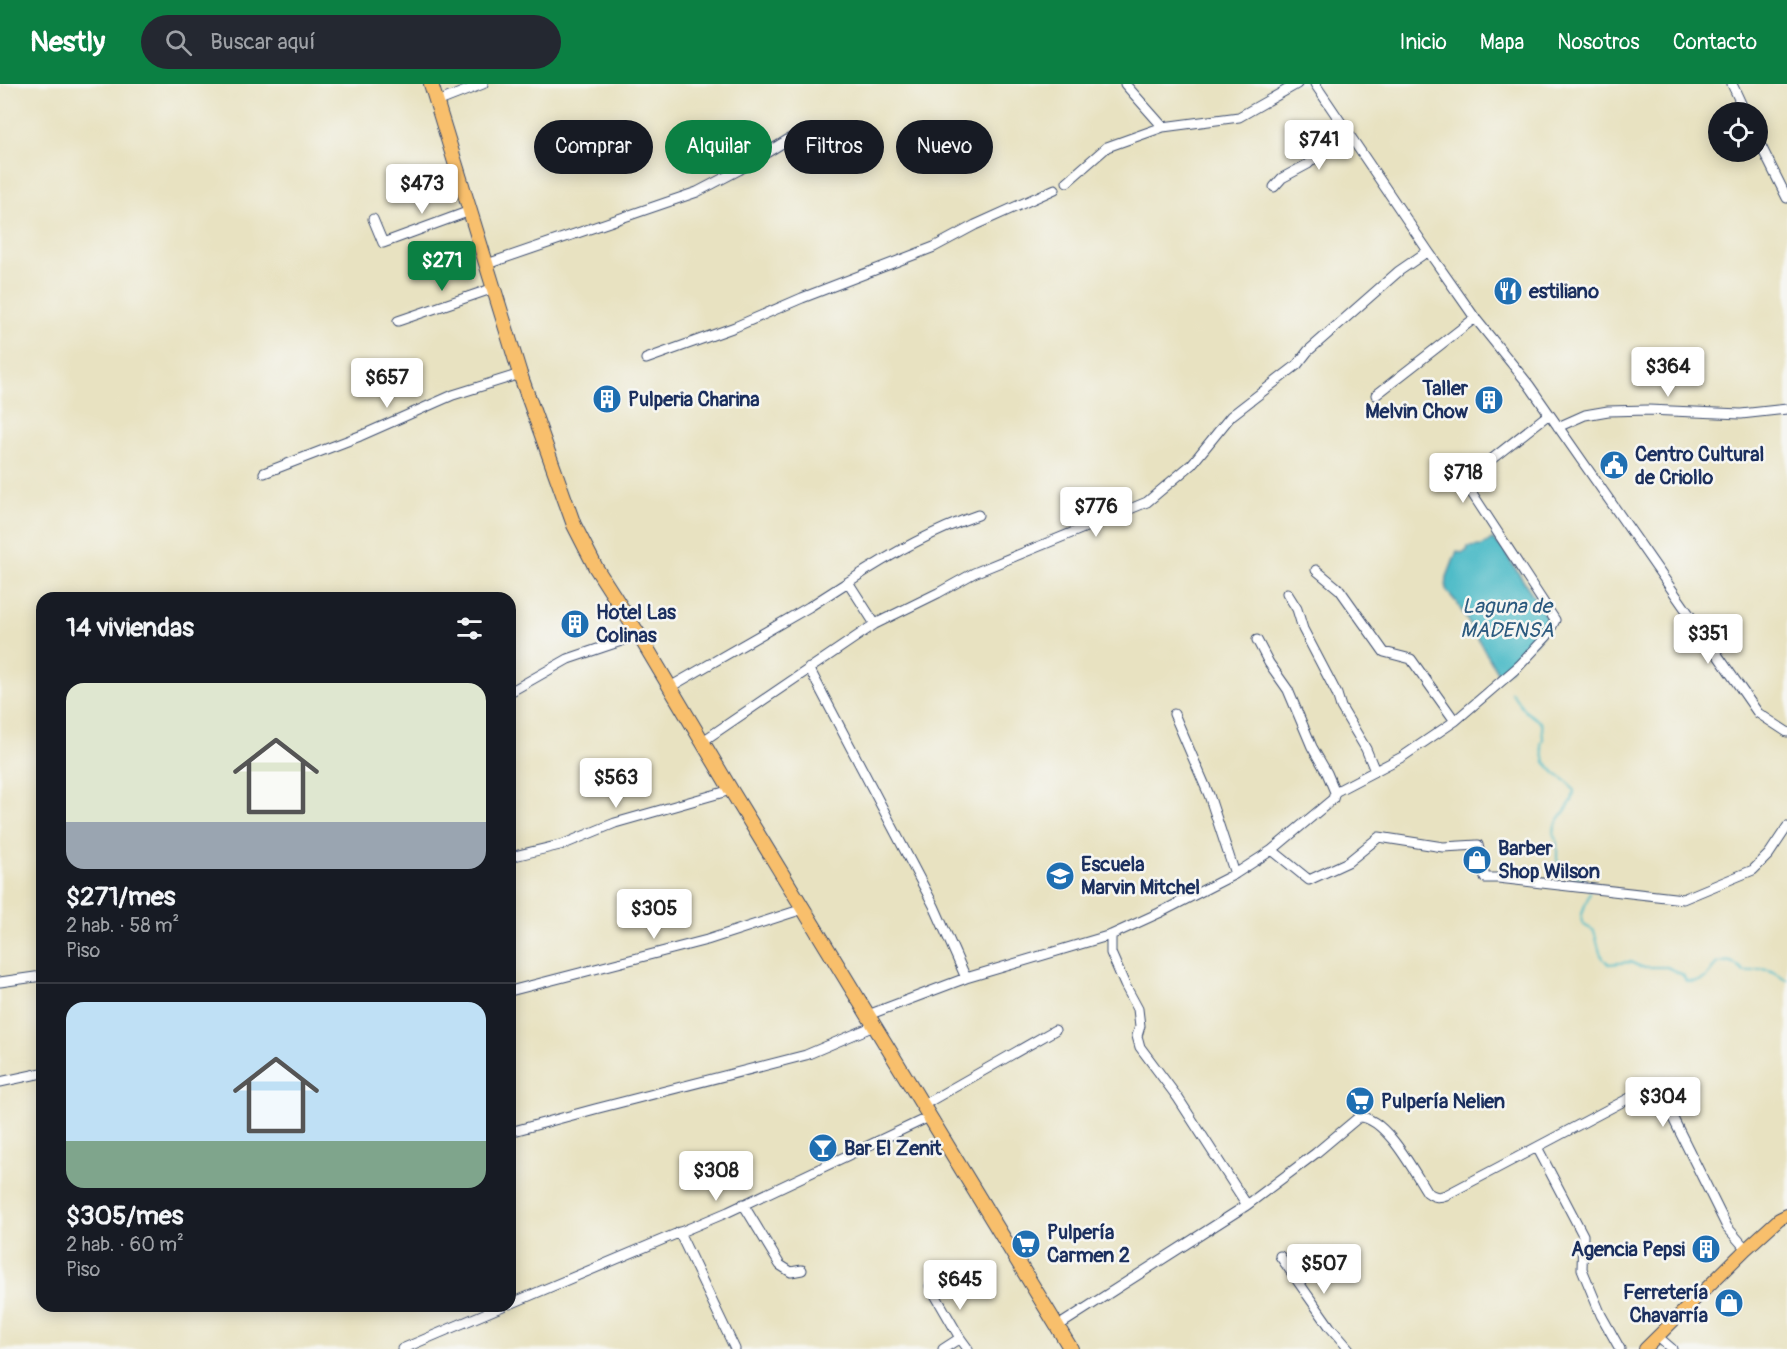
<!DOCTYPE html>
<html lang="es">
<meta charset="utf-8">
<style>
:root{--surface:#171b24;--page:#242831;--text:#f1f3f6;--muted:#9ea1a6;--line:#363941;--accent:#0b8043}
body{margin:0;font-family:Pangolin,sans-serif;background:var(--page);color:var(--text);height:100vh;display:flex;flex-direction:column;font-size:22px;white-space:nowrap}
*{box-sizing:border-box;margin:0}
p{font-size:20px;color:var(--muted)}
.icon{flex:none;width:33px;height:33px;fill:none;stroke:currentColor;stroke-width:2;stroke-linecap:round;stroke-linejoin:round}
.map{position:relative;flex:1;overflow:hidden}
.panel{position:absolute;left:36px;top:508px;width:480px;height:720px;display:flex;flex-direction:column;background:var(--surface);border-radius:18px;box-shadow:0 3px 15px #0003}
.panel>*{flex:none}
.top-card{position:absolute;left:534px;top:36px;width:570px;height:54px;display:flex;gap:12px}
.fabs{position:absolute;left:1708px;top:18px;display:grid;gap:12px}
.fabs a{display:grid;place-items:center;width:60px;height:60px;border-radius:50%;background:var(--surface);box-shadow:0 3px 15px #0003;font-size:30px}
.price{position:absolute;translate:-50% -51px;padding:0 14px;border-radius:6px;background:#fff;color:#222;font-size:20px;line-height:39px;filter:drop-shadow(0 2px 3px #0008)}
.price::after{content:'';position:absolute;left:50%;top:36px;width:18px;height:14px;margin-left:-9px;background:inherit;clip-path:polygon(0 0,100% 0,50% 100%)}
.price.selected{background:var(--accent);color:#fff}
ul{padding:0;list-style:none}
li{display:grid;align-content:center;gap:12px;height:318px;padding:0 30px}
li+li{border-top:2px solid var(--line)}
li span{display:grid;place-items:center;height:186px;border-radius:18px;color:#555}
li>.icon{margin-inline-start:auto}
span .icon{width:108px;height:108px;fill:#fffc;stroke-width:1}
li b{font-size:26px}
h2{display:flex;justify-content:space-between;align-items:center;height:72px;padding:0 30px;font-size:26px}
.pill{padding:0 21px;border-radius:27px;background:var(--surface);box-shadow:0 3px 15px #0003;font-size:21px;line-height:54px}
.pill.selected{background:var(--accent);color:#fff}
header{display:flex;align-items:center;gap:36px;box-sizing:border-box;height:84px;padding:0 30px;background:var(--accent);color:#fff}
header strong{font-size:28px}
nav{display:flex;gap:33px;margin-inline-start:auto;font-size:21px}
.search{width:420px;height:54px;background:var(--page);display:flex;align-items:center;gap:15px;box-sizing:border-box;padding:0 21px;border-radius:33px;color:var(--muted);font-size:22px}
.map>svg:first-child{display:block}
</style>
<header>
<strong>Nestly</strong>
<div class="search"><svg class="icon" aria-label="search" viewBox="0 0 24 24"><circle cx="10" cy="10" r="6"/><path d="M15 15l6 6"/></svg>Buscar aquí</div>
<nav><a>Inicio</a><a>Mapa</a><a>Nosotros</a><a>Contacto</a></nav>
</header>
<div class="map">
<svg width="1787" height="1265" viewBox="0 0 1787 1265">
<rect width="100%" height="100%" fill="#f6f6f2"/>
<filter id="ink" filterUnits="userSpaceOnUse"><feTurbulence type="fractalNoise" baseFrequency=".0167" numOctaves="2"/><feDisplacementMap in="SourceGraphic" scale="12" xChannelSelector="R" yChannelSelector="G"/><feConvolveMatrix kernelMatrix="1 2 1 2 8 2 1 2 1" color-interpolation-filters="sRGB"/></filter>
<filter id="wash" filterUnits="userSpaceOnUse"><feTurbulence type="fractalNoise" baseFrequency=".008" numOctaves="4" result="noise"/><feDisplacementMap in="SourceGraphic" scale="24" xChannelSelector="R" yChannelSelector="G"/><feGaussianBlur stdDeviation="1.35" result="paint"/><feColorMatrix in="noise" values="0 0 0 0 0 0 0 0 0 0 0 0 0 0 0 0 0 1.4 0 .05"/><feComposite in="paint" operator="in"/></filter>
<g filter="url(#wash)">
<rect width="100%" height="100%" fill="#e8e2c1"/>
<path fill="#4fbcc8" stroke="#357693" stroke-width="1.5" d="M1492 455C1502 461 1506 471 1513 481 1525 499 1537 517 1548 536 1542 559 1529 563 1511 575V585L1500 593 1457 519 1446 506 1447 493 1457 467 1461 469 1467 467 1468 463 1482 462Z"/>
<g fill="none" stroke-linecap="round" stroke-linejoin="round">
<path stroke="#4fbcc8" stroke-width="2" d="M1511 608 1525 627 1540 638 1542 642 1543 655 1541 660 1545 678 1556 690 1568 698 1574 707 1572 717 1555 741 1554 750 1557 756V775L1562 786 1583 795 1587 801
M1590 808C1588 817 1579 830 1582 838 1583 842 1590 844 1594 847 1599 860 1597 871 1609 880L1630 878 1641 883H1667L1683 891 1686 897C1703 900 1708 893 1716 880 1732 874 1733 879 1744 888 1752 888 1760 884 1769 886 1775 888 1780 893 1787 895"/>
</g>
</g>
<g filter="url(#ink)">
<g fill="none" stroke-linecap="round" stroke-linejoin="round">
<g stroke="#3a4a6d" stroke-width="11">
<path id="minor" d="M1125 0 1163 43
M1315 0 1428 167 1475 234 1529 301 1758 629 1787 648
M1732 0 1745 28
M437 18 483 0
M1758 56 1787 114
M1067 98 1107 63 1163 43 1239 33 1297 0
M1274 103 1282 94 1308 80 1328 61 1348 51
M373 135 383 159 470 127
M487 180 697 108 739 86 797 50
M398 237 494 204
M646 275 735 243 802 214 934 163 975 141 1055 105
M1376 311 1475 234
M1558 343 1585 331 1608 327 1648 326 1741 330 1787 325
M264 389 360 352 453 311 520 290
M1316 486 1340 506 1384 568 1411 575 1455 637
M848 498C889 471 931 447 978 431
M1287 509 1297 525 1303 545 1337 610 1341 623 1366 665 1375 687
M1257 556 1269 579 1288 606 1312 663 1327 689 1335 708
M809 584 934 822 966 894
M670 603 809 523 848 498 875 540
M510 608 568 575 639 551
M1174 630 1209 711 1235 790
M703 657 875 540 938 509 974 489 1147 418 1192 380 1231 332 1297 281 1308 267 1399 187 1428 167
M1272 766 1333 715 1335 708 1402 673 1455 637 1519 582 1547 552 1555 536 1464 397 1549 330
M510 773 564 760 615 739 731 706
M1111 851V869L1125 901 1138 925 1140 942 1137 952 1140 963 1178 1014 1247 1121
M0 898 42 892
M510 907 707 856 803 825
M868 931 966 894 1111 851 1159 829 1235 790 1272 766 1309 796 1348 778 1379 753 1443 763 1478 761 1485 794H1498L1683 815 1753 786 1769 770 1787 743
M0 998 42 989
M923 1021 1055 946
M510 1048 595 1025 806 971 874 942
M1537 1063 1656 1000 1727 1143 1746 1165
M743 1120 780 1181 791 1188 802 1186
M679 1148 735 1265
M1280 1172 1330 1243 1349 1265
M930 1202 960 1254 968 1265
M510 1220 728 1128 929 1033
M1058 1242 1247 1121 1316 1069 1359 1033C1386 1033 1414 1088 1427 1108 1434 1113 1438 1114 1446 1111L1537 1063 1583 1151 1582 1185 1601 1231 1620 1265
M1658 1253 1672 1265
M402 1265 503 1222
M943 1265 960 1254"/>
</g>
<g stroke="#3a4a6d" stroke-width="14">
<path id="major" d="M1645 1265 1746 1165 1779 1135 1787 1131"/>
</g>
<g stroke="#3a4a6d" stroke-width="16">
<path id="highway" d="M431 0 520 290 574 441 596 484 639 551 731 706 1071 1265"/>
</g>
<use href="#minor" stroke="#fff" stroke-width="9"/>
<use href="#major" stroke="#f8bf6c" stroke-width="12"/>
<use href="#highway" stroke="#f8bf6c" stroke-width="14"/>
</g>
</g>
<defs>
<g id="restaurant-disc" transform="scale(1.5)"><circle r="9.5" fill="#1f6fb2" stroke="#f6f6f2"/><path d="M-5-6h1v4h1v-4h1v4h1v-4h1v5L-1.5 .5V6h-2V.5L-5-1ZM5-6V6H3V1.5H1.5Q1.5-4 5-6Z" fill="#fff"/></g>
<g id="building-disc" transform="scale(1.5)"><circle r="9.5" fill="#1f6fb2" stroke="#f6f6f2"/><path d="M-4-6H4V6H1V3H-1V6H-4ZM-2.5-4.3h1.7v1.8h-1.7ZM.8-4.3h1.7v1.8H.8ZM-2.5-1h1.7V.8h-1.7ZM.8-1h1.7V.8H.8Z" fill="#fff"/></g>
<g id="civic-disc" transform="scale(1.5)"><circle r="9.5" fill="#1f6fb2" stroke="#f6f6f2"/><path d="M-.6-6.5H3V-4.5H.6V-3L4-1V1h2V6H-6V1h2V-1L-.6-3ZM-1.2 2.5V6h2.4V2.5Z" fill="#fff"/></g>
<g id="shop-disc" transform="scale(1.5)"><circle r="9.5" fill="#1f6fb2" stroke="#f6f6f2"/><path d="M-5-2.5h2.3a2.7 3.5 0 0 1 5.4 0H5L5.5 6h-11ZM-1.5-2.5h3a1.5 2.3 0 0 0-3 0Z" fill="#fff"/></g>
<g id="school-disc" transform="scale(1.5)"><circle r="9.5" fill="#1f6fb2" stroke="#f6f6f2"/><path d="M0-5L7-2L0 1L-7-2ZM-4 1L0 2.5L4 1V4Q0 6-4 4Z" fill="#fff"/></g>
<g id="supermarket-disc" transform="scale(1.5)"><circle r="9.5" fill="#1f6fb2" stroke="#f6f6f2"/><path d="M-6-5.5h2.5l.6 2H6L4.5 2H-2.5L-4.4-4H-6ZM-1.5 3.2a1.3 1.3 0 1 0 .1 0ZM3 3.2a1.3 1.3 0 1 0 .1 0Z" fill="#fff"/></g>
<g id="bar-disc" transform="scale(1.5)"><circle r="9.5" fill="#1f6fb2" stroke="#f6f6f2"/><path d="M-6-5H6L.8 .8V4.5H3.5V6h-7V4.5H-.8V.8Z" fill="#fff"/></g>
</defs>
<g fill-rule="evenodd">
<use href="#restaurant-disc" x="1508" y="207"/>
<use href="#building-disc" x="607" y="315"/>
<use href="#building-disc" x="1489" y="316"/>
<use href="#civic-disc" x="1614" y="381"/>
<use href="#building-disc" x="575" y="540"/>
<use href="#shop-disc" x="1477" y="776"/>
<use href="#school-disc" x="1060" y="792"/>
<use href="#supermarket-disc" x="1360" y="1017"/>
<use href="#bar-disc" x="823" y="1064"/>
<use href="#supermarket-disc" x="1026" y="1160"/>
<use href="#building-disc" x="1706" y="1165"/>
<use href="#shop-disc" x="1729" y="1219"/>
</g>
<g text-anchor="middle" stroke-width="5" stroke-linejoin="round" paint-order="stroke">
<g font-size="20" font-weight="bold" fill="#1b2f5e" stroke="#f6f6f2" text-anchor="start">
<text x="1529" y="214">estiliano</text>
<text x="1468" y="311" text-anchor="end">Taller<tspan x="1468" dy="23">Melvin Chow</tspan></text>
<text x="628" y="322">Pulperia Charina</text>
<text x="1635" y="377">Centro Cultural<tspan x="1635" dy="23">de Criollo</tspan></text>
<text x="596" y="535">Hotel Las<tspan x="596" dy="23">Colinas</tspan></text>
<text x="1498" y="771">Barber<tspan x="1498" dy="23">Shop Wilson</tspan></text>
<text x="1081" y="787">Escuela<tspan x="1081" dy="23">Marvin Mitchel</tspan></text>
<text x="1381" y="1024">Pulpería Nelien</text>
<text x="844" y="1071">Bar El Zenit</text>
<text x="1047" y="1155">Pulpería<tspan x="1047" dy="23">Carmen 2</tspan></text>
<text x="1685" y="1172" text-anchor="end">Agencia Pepsi</text>
<text x="1708" y="1215" text-anchor="end">Ferretería<tspan x="1708" dy="23">Chavarría</tspan></text>
</g>
<g font-size="21" font-style="italic" fill="#2b597e" stroke="#f6f6f2">
<text x="1507" y="529">Laguna de<tspan x="1507" dy="24">MADENSA</tspan></text>
</g>
</g>
</svg>
<div class="fabs">
<a><svg class="icon" aria-label="locate" viewBox="0 0 24 24"><circle cx="12" cy="12" r="6"/><path d="M12 2v4M12 18v4M2 12h4M18 12h4"/></svg></a>
</div>
<b class="price" style="left:1319px;top:87px">$741</b>
<b class="price" style="left:422px;top:131px">$473</b>
<b class="price selected" style="left:442px;top:208px">$271</b>
<b class="price" style="left:1668px;top:314px">$364</b>
<b class="price" style="left:387px;top:325px">$657</b>
<b class="price" style="left:1463px;top:420px">$718</b>
<b class="price" style="left:1096px;top:454px">$776</b>
<b class="price" style="left:1708px;top:581px">$351</b>
<b class="price" style="left:616px;top:725px">$563</b>
<b class="price" style="left:654px;top:856px">$305</b>
<b class="price" style="left:1663px;top:1044px">$304</b>
<b class="price" style="left:716px;top:1118px">$308</b>
<b class="price" style="left:1324px;top:1211px">$507</b>
<b class="price" style="left:960px;top:1227px">$645</b>
<div class="top-card">
<a class="pill">Comprar</a>
<a class="pill selected">Alquilar</a>
<a class="pill">Filtros</a>
<a class="pill">Nuevo</a>
</div>
<section class="panel">
<h2>14 viviendas<svg class="icon" aria-label="filters" viewBox="0 0 24 24"><path d="M4 7h16M4 17h16"/><circle cx="9" cy="7" r="2"/><circle cx="15" cy="17" r="2"/></svg></h2>
<ul>
<li><span style="background:linear-gradient(#dfe7d0 75%,#9aa5b1 0)"><svg class="icon" aria-label="home" viewBox="0 0 24 24"><path d="M3 11l9-7 9 7M6 9v11h12V9"/></svg></span><div><b>$271/mes</b><p>2 hab. · 58 m²</p><p>Piso</p></div></li>
<li><span style="background:linear-gradient(#bfe0f5 75%,#7fa58c 0)"><svg class="icon" aria-label="home" viewBox="0 0 24 24"><path d="M3 11l9-7 9 7M6 9v11h12V9"/></svg></span><div><b>$305/mes</b><p>2 hab. · 60 m²</p><p>Piso</p></div></li>
</ul>
</section>
</div>
